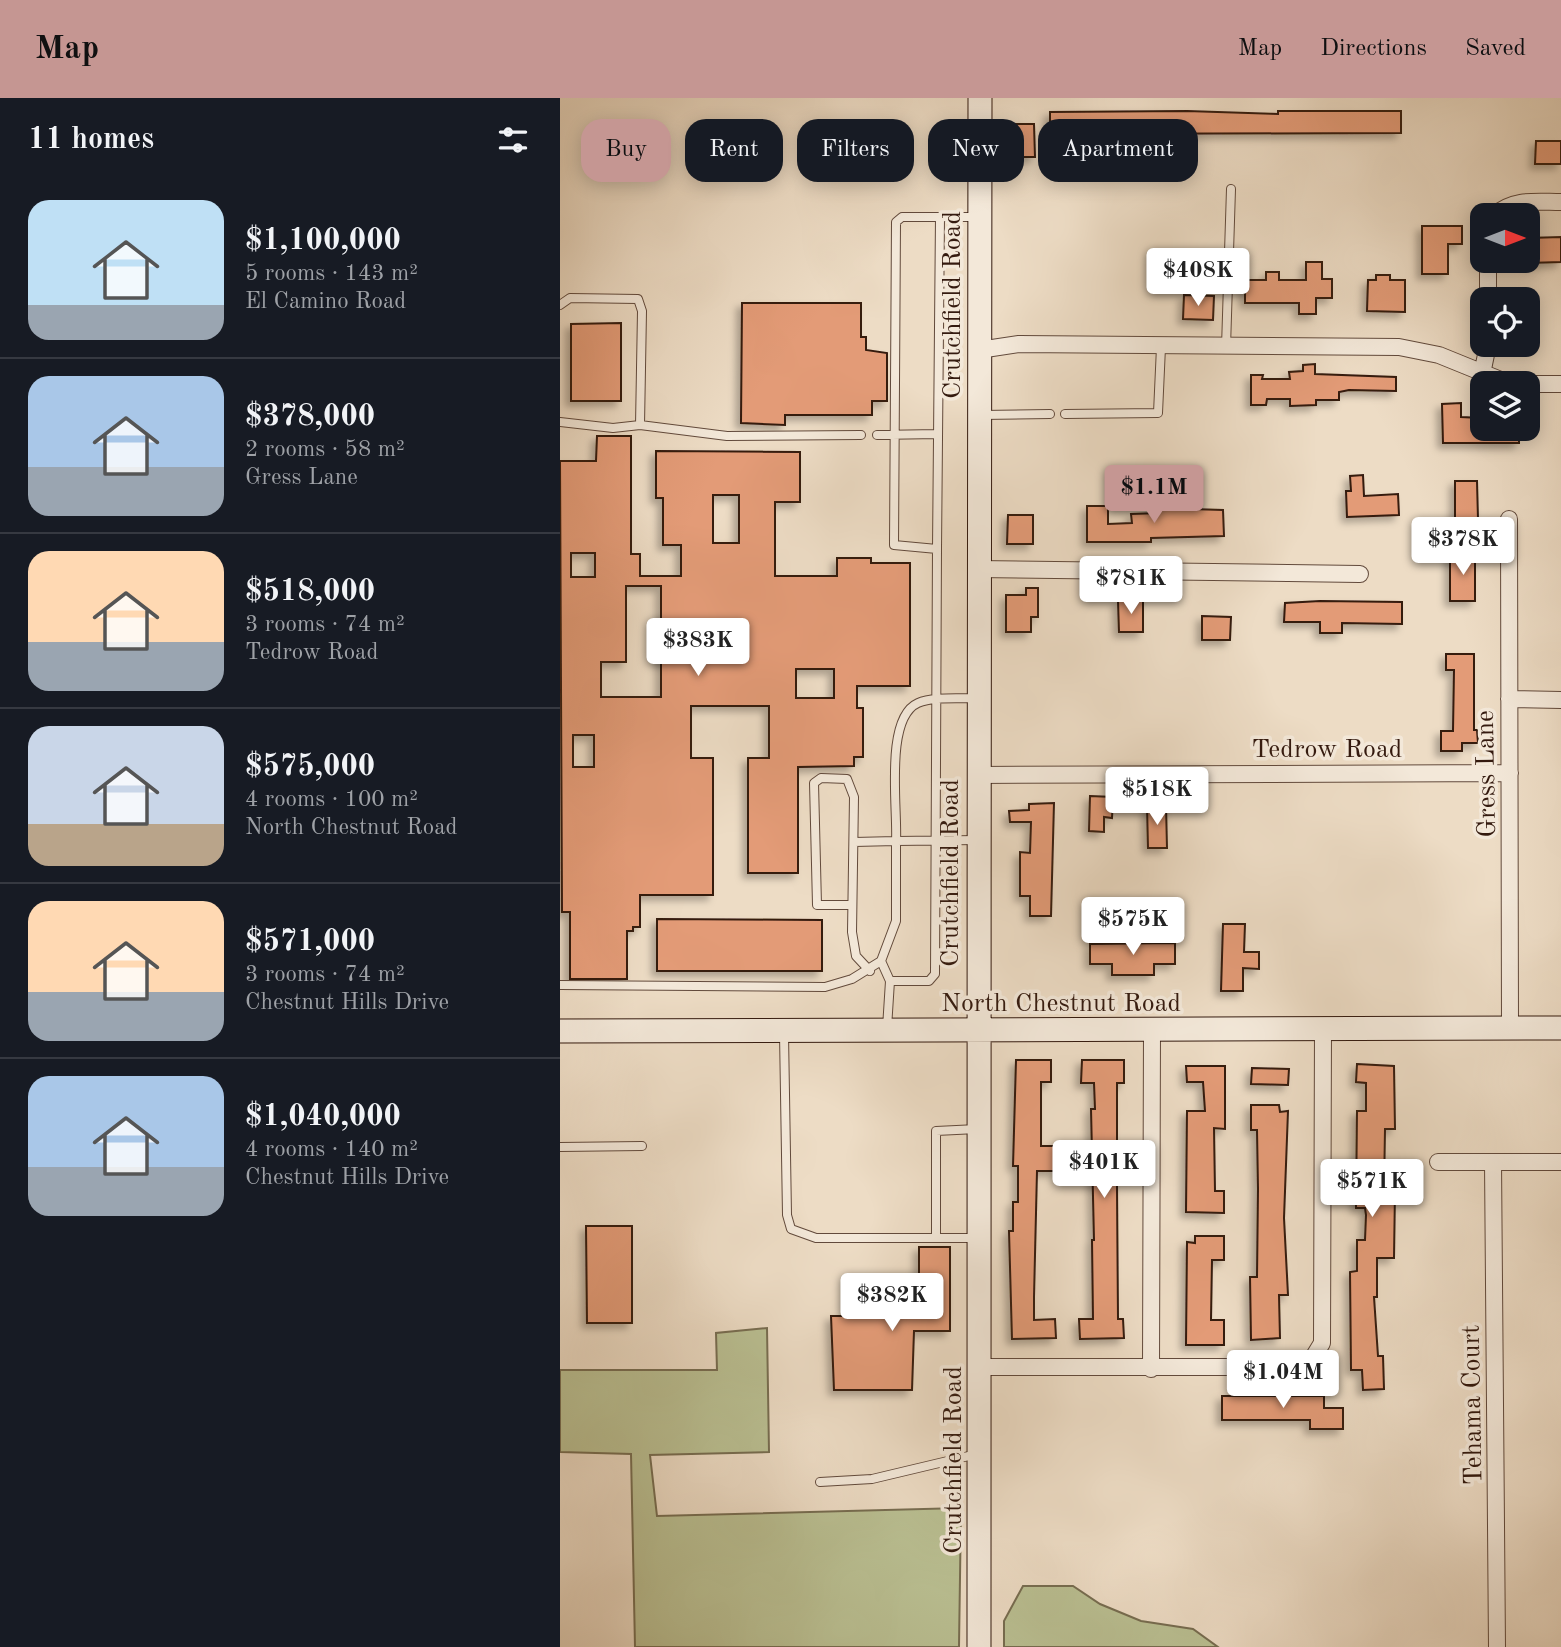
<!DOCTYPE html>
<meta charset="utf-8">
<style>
:root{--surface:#171b24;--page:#20242c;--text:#f1f3f6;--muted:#9ea1a6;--line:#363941;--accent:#c59692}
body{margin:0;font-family:"Old Standard TT",serif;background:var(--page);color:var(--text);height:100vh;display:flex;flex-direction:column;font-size:26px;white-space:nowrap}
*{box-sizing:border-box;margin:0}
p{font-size:23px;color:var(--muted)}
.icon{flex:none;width:38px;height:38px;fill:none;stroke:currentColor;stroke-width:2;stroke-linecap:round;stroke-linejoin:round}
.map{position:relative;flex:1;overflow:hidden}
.sheet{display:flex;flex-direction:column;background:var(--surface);width:560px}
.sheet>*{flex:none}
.guide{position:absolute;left:21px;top:21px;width:665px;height:63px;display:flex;gap:14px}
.needle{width:46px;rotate:90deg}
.fabs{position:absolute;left:910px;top:105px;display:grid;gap:14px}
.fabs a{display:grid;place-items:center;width:70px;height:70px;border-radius:14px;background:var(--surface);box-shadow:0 4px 18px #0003;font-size:35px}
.price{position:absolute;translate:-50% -60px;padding:0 16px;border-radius:7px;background:#fff;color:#222;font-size:23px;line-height:46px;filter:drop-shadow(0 2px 4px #0008)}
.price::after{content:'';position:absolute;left:50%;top:42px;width:21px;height:16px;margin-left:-10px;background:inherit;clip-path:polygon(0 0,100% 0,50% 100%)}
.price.current{background:var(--accent);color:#111}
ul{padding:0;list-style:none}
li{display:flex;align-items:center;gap:21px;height:175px;padding:0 28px}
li+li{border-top:2px solid var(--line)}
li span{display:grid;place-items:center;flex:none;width:196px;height:140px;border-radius:21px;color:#555}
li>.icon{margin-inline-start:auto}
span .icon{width:84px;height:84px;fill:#fffc;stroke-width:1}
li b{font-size:30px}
h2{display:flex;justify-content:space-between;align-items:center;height:84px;padding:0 28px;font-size:30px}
.tag{padding:0 24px;border-radius:21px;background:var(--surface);box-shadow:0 4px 18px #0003;font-size:24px;line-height:63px}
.tag.current{background:var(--accent);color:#111}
header{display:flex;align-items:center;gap:42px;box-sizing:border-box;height:98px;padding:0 35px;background:var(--accent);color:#111}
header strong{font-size:33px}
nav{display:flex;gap:38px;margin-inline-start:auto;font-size:24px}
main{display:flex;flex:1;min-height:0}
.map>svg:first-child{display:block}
</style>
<header>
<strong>Map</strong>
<nav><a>Map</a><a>Directions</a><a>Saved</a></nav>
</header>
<main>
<section class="sheet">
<h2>11 homes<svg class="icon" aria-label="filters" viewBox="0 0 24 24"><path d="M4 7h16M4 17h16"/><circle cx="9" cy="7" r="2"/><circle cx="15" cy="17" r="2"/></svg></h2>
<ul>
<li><span style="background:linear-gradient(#bfe0f5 75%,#9aa5b1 0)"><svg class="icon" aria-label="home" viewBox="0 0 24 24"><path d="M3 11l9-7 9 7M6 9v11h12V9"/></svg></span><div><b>$1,100,000</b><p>5 rooms · 143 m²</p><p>El Camino Road</p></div></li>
<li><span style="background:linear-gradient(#a9c7e8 65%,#9aa5b1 0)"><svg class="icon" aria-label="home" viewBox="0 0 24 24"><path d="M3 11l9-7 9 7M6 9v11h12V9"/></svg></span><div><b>$378,000</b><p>2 rooms · 58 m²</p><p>Gress Lane</p></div></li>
<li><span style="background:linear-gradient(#ffd9b3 65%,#9aa5b1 0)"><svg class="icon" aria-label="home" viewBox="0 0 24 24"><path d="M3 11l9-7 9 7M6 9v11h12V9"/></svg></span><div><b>$518,000</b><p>3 rooms · 74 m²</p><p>Tedrow Road</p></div></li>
<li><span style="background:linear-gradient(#c9d6e8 70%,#b9a48a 0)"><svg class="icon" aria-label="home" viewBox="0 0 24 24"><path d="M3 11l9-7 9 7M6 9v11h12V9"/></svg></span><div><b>$575,000</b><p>4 rooms · 100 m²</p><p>North Chestnut Road</p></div></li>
<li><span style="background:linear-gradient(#ffd9b3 65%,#9aa5b1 0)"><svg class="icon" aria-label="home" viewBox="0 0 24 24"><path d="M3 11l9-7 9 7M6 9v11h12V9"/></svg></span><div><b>$571,000</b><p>3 rooms · 74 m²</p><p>Chestnut Hills Drive</p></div></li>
<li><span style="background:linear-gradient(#a9c7e8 65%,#9aa5b1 0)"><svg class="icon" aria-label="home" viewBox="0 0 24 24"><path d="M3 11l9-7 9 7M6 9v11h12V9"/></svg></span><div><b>$1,040,000</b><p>4 rooms · 140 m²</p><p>Chestnut Hills Drive</p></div></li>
</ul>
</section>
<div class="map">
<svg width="1001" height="1549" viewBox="0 0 1001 1549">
<defs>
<filter id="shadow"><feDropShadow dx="-5" dy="5" stdDeviation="3.5" flood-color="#0004"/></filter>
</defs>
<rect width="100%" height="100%" fill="#eddcc5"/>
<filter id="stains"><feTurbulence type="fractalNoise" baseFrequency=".00286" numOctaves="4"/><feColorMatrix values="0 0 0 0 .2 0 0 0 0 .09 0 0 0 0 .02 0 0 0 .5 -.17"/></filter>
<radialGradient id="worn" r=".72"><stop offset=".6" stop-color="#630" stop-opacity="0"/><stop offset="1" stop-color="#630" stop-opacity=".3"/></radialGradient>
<path fill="#bac093" stroke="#776d51" stroke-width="2" d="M207 1230 209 1354 90 1357 97 1418 401 1410 399 1549H75L71 1356 0 1354V1272H157L156 1235Z
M463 1488H513L540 1506 581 1523 633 1531 658 1549H444V1523Z"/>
<path fill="#e39b77" stroke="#341a0f" stroke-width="2" fill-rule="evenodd" filter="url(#shadow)" d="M627 13 718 16V13H841V35L490 36V14Z
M453 26H474L475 59H454Z
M976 43H1001V66H975Z
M862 128H902V146H888V176H862Z
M1001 139V164L968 165V140Z
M746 164H762V181H772V200H756V216H739V205H685V182H706V174H719V182H746Z
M816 177H830V182H845V214L807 213 808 182H816Z
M624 197 654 198 653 222 623 221Z
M182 205H301V239H306V252L327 255V303H312V317H225V327L181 325Z
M61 225V303H11V226Z
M755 266V276L836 279V293L789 292 779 294V302H756V307L730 308V301H707L706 307H691V277H703L702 281H730L729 274 743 273V267Z
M901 305V319L922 320V331H959V345H883L882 306Z
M37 338H71V456H80V478H121V447H103V400H96V353L240 354V404H215V478H277V460H311V465H350V588H297V610H303V659H294V668L238 669V775H188V660H209V608H131V660H153V797H80V829H73V833H67V881H10V814H2L0 363H36ZM153 397H179V445H153ZM11 455H35V479H11ZM66 488H101V599H41V564H66ZM236 571H274V600H236ZM13 637H34V669H13Z
M803 377 804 398 838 396 839 417 787 419 786 393H791L790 378Z
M895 383H917L918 421H895Z
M527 408H548V426L572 425 571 416 599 415V410L663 412 664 438 591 440V444H527Z
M448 417H473V446H447Z
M890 455H915V503H890Z
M466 490H478V519H471V534H446V497H466Z
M583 502V534H559L558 503Z
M760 503 842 504V526L782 525V535H760V524H724L725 505Z
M642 518 671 519 670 542H642Z
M886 556H914V632H917L918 645H902V653H881V633H893L894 572H886Z
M530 698 553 699 552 720 544 719V734L529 733Z
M494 705 491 818H470V798H460V754L470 755 471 724H450L449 713 469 712V706Z
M606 707 607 750H588L587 708Z
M97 821 262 822V873H97Z
M663 826H685L684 854H699V871L683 870V893H661Z
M615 845V866H594V877H552V866H530V846Z
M456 962H491V984H481V1048H494L495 1073H477L474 1199V1222L495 1221 496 1240 452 1241 449 1133H453V1104H458V1068H453Z
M522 962H564V985H557V1088L558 1221H563L564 1240 520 1241 519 1221H533L532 1142H534L531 1011H535L534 985H521Z
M797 966 834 968 835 1031H825L824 1093H835L834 1160H817V1199H814L818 1258H823L824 1291 803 1292 802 1272H791L790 1174 797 1173V1142H805L806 1117 805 1110H796L797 1013H806V985L796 984Z
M626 968H665V1031L654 1030 655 1093H664V1115L626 1114 627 1013H645L643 984H627Z
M692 970 729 971 728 987 691 986Z
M691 1007H719L720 1014 728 1013 724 1120 728 1197H719L720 1240 691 1242 690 1179H697L698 1091 697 1032H691Z
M26 1128H72V1225H27Z
M635 1138H664V1162H652L651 1222H664V1247H626L627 1144 635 1145Z
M359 1149H390V1233H354L352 1292H274L271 1218H359Z
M662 1298H764V1310H783V1331H750V1322H662Z"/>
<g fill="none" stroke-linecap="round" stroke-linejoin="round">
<g stroke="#624a3c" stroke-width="10">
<path id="lane" d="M380 119 377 451 334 447 336 124 342 119C367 119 392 119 417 119
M0 207 10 200 78 201 82 213 80 327
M666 249 671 91
M505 316 598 315 601 249
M421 317 490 316
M0 324 53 330 80 327 167 338 301 337
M317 337 378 336
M417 600C400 601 373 598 358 605 324 620 338 711 336 743L418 742
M292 807H257L254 685 261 680 287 681 294 699 292 834 296 858 310 873
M321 863 330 883H369L375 876 377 451
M0 887 265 889 292 881 321 863 336 823V743L294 744
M327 930 330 883
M224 936 227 1117 231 1131 256 1140H376
M0 1049 82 1048
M416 1140H376V1033L417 1031
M260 1384 312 1381 417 1356"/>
</g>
<g stroke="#624a3c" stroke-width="18">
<path id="street" d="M935 117C954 100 977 104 1001 104
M928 163V201
M419 252 459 246 839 249 879 257 948 285
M922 276 928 247
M968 286H1001
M949 421 950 930
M417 471 800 476
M949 601 1001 602
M417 677 950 675
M878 1064H1001
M933 1064 937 1549
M420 1269H738L751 1263 762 1245 763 932
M591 1271 592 932"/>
</g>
<g stroke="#341a0f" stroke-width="25">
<path id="secondary" d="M0 933 1001 930
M419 1549C420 1033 418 516 420 0"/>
</g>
<use href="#lane" stroke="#f3e8d9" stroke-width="8"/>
<use href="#street" stroke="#f3e8d9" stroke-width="16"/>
<use href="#secondary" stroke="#f3e8d9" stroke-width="23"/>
</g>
<g text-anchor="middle" stroke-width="7" stroke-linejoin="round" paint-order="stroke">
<g font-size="26" fill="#341a0f" stroke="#f3e8d9">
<text transform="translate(391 207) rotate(-90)" y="9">Crutchfield Road</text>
<text x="767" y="659">Tedrow Road</text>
<text transform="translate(925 676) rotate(-91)" y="9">Gress Lane</text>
<text transform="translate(389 775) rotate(-90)" y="9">Crutchfield Road</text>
<text x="501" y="913">North Chestnut Road</text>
<text transform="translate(911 1307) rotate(-91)" y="9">Tehama Court</text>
<text transform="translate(392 1362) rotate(-90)" y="9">Crutchfield Road</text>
</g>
</g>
<rect width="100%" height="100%" filter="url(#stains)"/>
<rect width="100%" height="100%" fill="url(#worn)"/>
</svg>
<div class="fabs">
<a><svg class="needle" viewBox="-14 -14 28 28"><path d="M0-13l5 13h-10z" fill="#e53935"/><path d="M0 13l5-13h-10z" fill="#9ea1a6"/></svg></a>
<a><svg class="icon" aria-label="locate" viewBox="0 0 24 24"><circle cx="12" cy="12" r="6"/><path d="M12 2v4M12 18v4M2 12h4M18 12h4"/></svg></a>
<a><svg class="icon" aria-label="layers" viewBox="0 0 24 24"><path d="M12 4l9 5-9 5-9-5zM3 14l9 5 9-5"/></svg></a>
</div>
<b class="price" style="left:638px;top:210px">$408K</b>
<b class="price current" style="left:594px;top:427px">$1.1M</b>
<b class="price" style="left:903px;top:479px">$378K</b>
<b class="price" style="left:571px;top:518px">$781K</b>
<b class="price" style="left:138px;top:580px">$383K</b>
<b class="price" style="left:597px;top:729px">$518K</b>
<b class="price" style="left:573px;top:859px">$575K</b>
<b class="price" style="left:544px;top:1102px">$401K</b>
<b class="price" style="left:812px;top:1121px">$571K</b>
<b class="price" style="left:332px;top:1235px">$382K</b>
<b class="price" style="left:723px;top:1312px">$1.04M</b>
<div class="guide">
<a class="tag current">Buy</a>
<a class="tag">Rent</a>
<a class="tag">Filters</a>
<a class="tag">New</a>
<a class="tag">Apartment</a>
</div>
</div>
</main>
